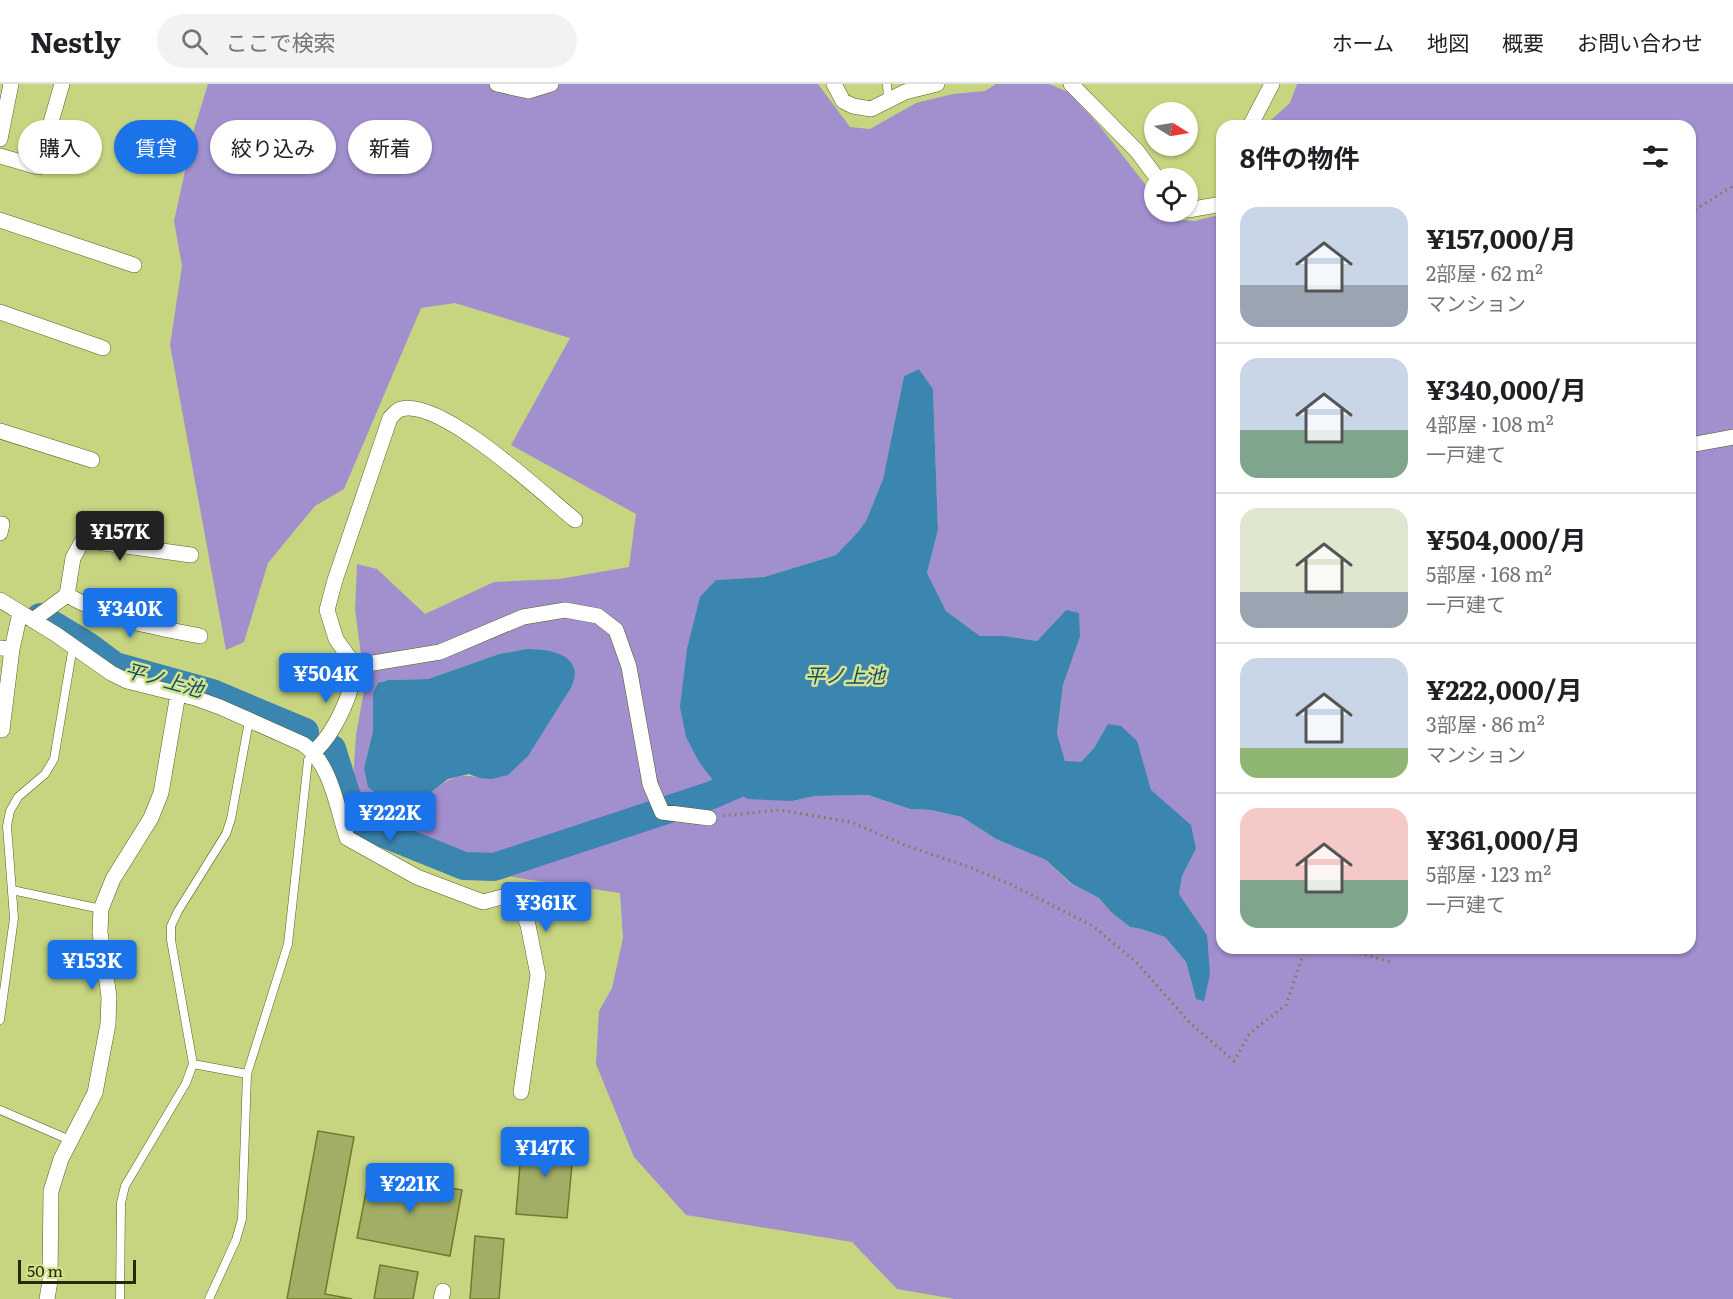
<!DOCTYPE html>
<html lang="ja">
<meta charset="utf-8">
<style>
:root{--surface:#fff;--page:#f2f2f2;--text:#202124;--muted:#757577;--line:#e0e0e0;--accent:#1a73e8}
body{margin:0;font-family:Literata,"Noto Sans JP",serif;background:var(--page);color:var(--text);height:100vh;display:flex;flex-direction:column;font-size:22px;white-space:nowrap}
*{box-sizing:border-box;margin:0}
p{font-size:20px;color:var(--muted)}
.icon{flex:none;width:33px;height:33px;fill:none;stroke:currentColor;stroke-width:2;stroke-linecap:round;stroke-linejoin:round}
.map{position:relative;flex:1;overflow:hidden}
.details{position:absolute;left:1216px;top:36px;width:480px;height:834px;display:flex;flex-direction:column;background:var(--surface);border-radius:18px;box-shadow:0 2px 4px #0004}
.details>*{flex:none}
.guide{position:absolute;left:18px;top:36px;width:570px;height:54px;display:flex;gap:12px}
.needle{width:39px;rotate:101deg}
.fabs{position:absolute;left:1144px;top:18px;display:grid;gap:12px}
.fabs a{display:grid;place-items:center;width:54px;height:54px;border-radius:50%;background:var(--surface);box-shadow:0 2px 4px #0004;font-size:30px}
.scale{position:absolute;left:18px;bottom:15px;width:118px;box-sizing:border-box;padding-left:6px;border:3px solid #252a06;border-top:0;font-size:16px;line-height:21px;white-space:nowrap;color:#252a06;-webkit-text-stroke:4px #d4e28e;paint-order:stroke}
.price{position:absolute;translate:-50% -51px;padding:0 14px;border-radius:6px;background:var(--accent);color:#fff;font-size:20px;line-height:39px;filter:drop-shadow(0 2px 3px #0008)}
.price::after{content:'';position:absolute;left:50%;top:36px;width:18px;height:14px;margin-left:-9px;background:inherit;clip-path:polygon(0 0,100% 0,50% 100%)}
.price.active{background:#222;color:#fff}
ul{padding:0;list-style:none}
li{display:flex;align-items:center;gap:18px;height:150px;padding:0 24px}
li+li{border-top:2px solid var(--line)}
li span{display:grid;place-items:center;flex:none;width:168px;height:120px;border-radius:18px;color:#555}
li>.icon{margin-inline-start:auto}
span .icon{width:72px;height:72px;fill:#fffc;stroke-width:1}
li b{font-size:26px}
h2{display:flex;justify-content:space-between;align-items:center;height:72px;padding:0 24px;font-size:26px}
.tag{padding:0 21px;border-radius:27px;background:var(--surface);box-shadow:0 2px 4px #0004;font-size:21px;line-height:54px}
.tag.active{background:var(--accent);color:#fff}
header{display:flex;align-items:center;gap:36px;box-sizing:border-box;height:84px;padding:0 30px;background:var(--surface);border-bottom:2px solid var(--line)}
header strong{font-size:28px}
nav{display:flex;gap:33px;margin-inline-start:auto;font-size:21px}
.search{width:420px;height:54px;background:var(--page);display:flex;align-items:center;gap:15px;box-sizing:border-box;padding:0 21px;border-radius:33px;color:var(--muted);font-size:22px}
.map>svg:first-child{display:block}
</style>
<header>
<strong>Nestly</strong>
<div class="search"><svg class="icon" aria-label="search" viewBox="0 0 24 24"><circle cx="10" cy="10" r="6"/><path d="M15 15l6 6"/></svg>ここで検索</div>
<nav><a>ホーム</a><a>地図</a><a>概要</a><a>お問い合わせ</a></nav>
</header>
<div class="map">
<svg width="1733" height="1215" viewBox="0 0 1733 1215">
<rect width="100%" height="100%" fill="#c7d581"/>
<path fill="#a18fce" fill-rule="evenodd" d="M208 0H818L850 43 870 45 916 19 953 10 985 7 996 0H1049L1068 8 1099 41 1155 113V128H1168L1174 135 1195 137 1222 130V864H1690V42H1264L1290 19 1297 0H1733V1215H955L897 1205 852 1158 686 1131 634 1073 596 980 599 927 612 904 623 854 620 809 531 796 419 776 351 728 356 651 365 601 355 525 357 480 377 485 425 530 494 498 559 495 629 483 636 430 511 361 570 254 455 219 421 224 344 405 315 422 268 479 244 558 226 566 170 261 182 182 174 137 195 42ZM919 285 933 305 938 446 927 489 946 527 980 552H1005L1037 557 1066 526 1080 553 1063 601 1057 651 1065 678H1081L1094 664 1108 641 1151 707 1167 722 1196 765 1182 792 1179 810 1207 851 1196 915 1186 878 1165 853 1141 845 1130 843 1111 828 1099 814 1071 800 1046 776 996 755 962 733 931 726 910 725 868 711 815 712 792 717 729 704 712 695 716 496 764 493 836 471 857 449 866 437 883 395 904 292ZM527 565C546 565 569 569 575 590L479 694C459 687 445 697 430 709L364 684 373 647V609L378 599 388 596 428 595 499 570Z"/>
<path fill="#3b86b1" d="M919 285 933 305 938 446 927 489 946 527 980 552H1005L1037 557 1066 526 1079 529 1080 553 1063 601 1057 650 1065 677 1081 678 1094 664 1108 640 1121 642 1137 657 1151 706 1191 741 1196 765 1182 792 1179 810 1207 851 1210 890 1204 917 1196 915 1186 878 1165 853 1141 845 1130 843 1111 828 1099 814 1072 800 1046 776 996 755 962 733 931 726 910 725 868 711 815 712 792 717 748 715 712 695 699 678 686 653 680 623 687 565 700 513 716 496 764 493 836 471 857 449 866 437 883 395 904 292Z
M527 565C542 565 572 567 575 588 575 593 573 598 572 602L528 672 508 691 492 695 479 694 469 690 448 695 430 709 396 715 382 714 368 703 364 684 373 647V609L378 599 388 596 428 595 499 570Z"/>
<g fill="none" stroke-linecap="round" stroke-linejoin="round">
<path stroke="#3b86b1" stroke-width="28" d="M40 533 88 562 115 582 212 609 305 648
M332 665 355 738 464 782 494 783 712 711 763 689"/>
</g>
<path fill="#a2ae65" stroke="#707b26" stroke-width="1.5" d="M318 1047 354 1053 325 1210 352 1215H287Z
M522 1055 574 1059 567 1134 516 1130Z
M370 1088 462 1106 450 1172 357 1154Z
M475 1152 504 1155 499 1215H470Z
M380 1181 418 1188 413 1215H374Z"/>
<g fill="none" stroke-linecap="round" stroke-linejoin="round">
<g stroke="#555e1e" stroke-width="9">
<path id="service" d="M887 0 888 16
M12 806 101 825
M0 936 14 834 7 742 10 727 18 713 45 690 54 675 73 562
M193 980 171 856V842L178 827 226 750 231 735 249 637
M0 1026 72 1057
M120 1215 121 1119 125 1102 186 999 193 980 247 990
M209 1215 236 1156 242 1135 247 990 288 860 308 676 314 668"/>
</g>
<g stroke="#555e1e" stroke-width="16">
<path id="minor" d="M497 0 528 7 551 0
M834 0 843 17 853 22 871 25 905 8 937 0
M1071 0 1137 67 1157 94
M1250 42 1272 0
M0 55 11 0
M0 72 38 83 62 0
M1188 126 1222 120
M0 136 134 181
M0 228 103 264
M0 347 92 376
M1690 361 1733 353
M0 440H2L0 449
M67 511 73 474 83 456 191 471
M0 516 57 551 111 589 127 597 195 614 220 623 303 660C331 679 337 724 347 754L417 793 483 818 506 812H517L528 841 538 891 521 1008
M33 536 67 511C111 536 152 543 200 552
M0 564 12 565 20 529
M355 582 440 568 523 533 565 526 598 532 616 546 629 583 650 700 662 728 709 734
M0 645 2 646 12 565
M315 667C335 648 353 609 355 582L336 555 327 526 335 496 390 334C394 330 397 326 401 325 442 314 543 410 575 436
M47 1215 50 1197 51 1107 61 1075 95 1009 108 940 109 913 100 848 101 825 113 795 151 734 161 709 178 610
M441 1215 443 1207"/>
</g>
<path stroke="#768044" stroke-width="3" stroke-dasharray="1.5 4.5" stroke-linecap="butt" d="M1690 129 1733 102
M723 732 780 726 851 738 907 762 969 783 1012 801 1093 842 1137 879 1190 939 1234 977 1250 949 1286 921 1304 868 1311 864
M1342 864 1394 879"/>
<use href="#service" stroke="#fff" stroke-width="8"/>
<use href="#minor" stroke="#fff" stroke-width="15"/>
</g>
<g text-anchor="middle" stroke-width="5" stroke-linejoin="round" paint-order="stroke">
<g font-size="20" font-style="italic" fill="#134e6c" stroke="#d4e28e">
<text x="845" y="599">平ノ上池</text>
<text transform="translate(164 596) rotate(15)" y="7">平ノ上池</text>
</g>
</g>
</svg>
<div class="fabs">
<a><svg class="needle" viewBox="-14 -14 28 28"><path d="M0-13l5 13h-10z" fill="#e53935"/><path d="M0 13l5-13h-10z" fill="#757577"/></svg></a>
<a><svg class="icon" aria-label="locate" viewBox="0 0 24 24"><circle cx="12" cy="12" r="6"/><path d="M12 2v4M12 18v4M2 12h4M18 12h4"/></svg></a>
</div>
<div class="scale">50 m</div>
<b class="price active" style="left:120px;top:478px">¥157K</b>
<b class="price" style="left:130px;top:555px">¥340K</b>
<b class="price" style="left:326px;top:620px">¥504K</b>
<b class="price" style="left:390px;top:759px">¥222K</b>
<b class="price" style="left:546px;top:849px">¥361K</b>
<b class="price" style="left:92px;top:907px">¥153K</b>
<b class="price" style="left:545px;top:1094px">¥147K</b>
<b class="price" style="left:410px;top:1130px">¥221K</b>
<div class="guide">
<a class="tag">購入</a>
<a class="tag active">賃貸</a>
<a class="tag">絞り込み</a>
<a class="tag">新着</a>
</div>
<section class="details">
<h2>8件の物件<svg class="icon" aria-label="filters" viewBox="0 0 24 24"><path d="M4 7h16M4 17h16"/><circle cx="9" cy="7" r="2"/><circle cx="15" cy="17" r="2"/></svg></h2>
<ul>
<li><span style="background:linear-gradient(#c9d6e8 65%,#9aa5b1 0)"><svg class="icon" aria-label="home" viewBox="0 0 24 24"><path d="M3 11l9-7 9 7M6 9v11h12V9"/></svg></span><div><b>¥157,000/月</b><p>2部屋 · 62 m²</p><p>マンション</p></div></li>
<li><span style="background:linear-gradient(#c9d6e8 60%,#7fa58c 0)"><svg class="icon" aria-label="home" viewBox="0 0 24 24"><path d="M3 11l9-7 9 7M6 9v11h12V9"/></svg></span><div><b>¥340,000/月</b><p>4部屋 · 108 m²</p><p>一戸建て</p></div></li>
<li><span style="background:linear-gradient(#dfe7d0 70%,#9aa5b1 0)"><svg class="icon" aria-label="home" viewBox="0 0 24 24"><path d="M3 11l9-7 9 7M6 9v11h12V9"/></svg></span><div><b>¥504,000/月</b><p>5部屋 · 168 m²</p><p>一戸建て</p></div></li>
<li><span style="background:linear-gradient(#c9d6e8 75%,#8fb573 0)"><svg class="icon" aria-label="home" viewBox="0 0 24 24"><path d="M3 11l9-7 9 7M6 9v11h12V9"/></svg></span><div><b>¥222,000/月</b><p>3部屋 · 86 m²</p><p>マンション</p></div></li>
<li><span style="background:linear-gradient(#f6c9c9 60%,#7fa58c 0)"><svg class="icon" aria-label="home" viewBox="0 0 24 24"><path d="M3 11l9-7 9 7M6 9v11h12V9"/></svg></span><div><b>¥361,000/月</b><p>5部屋 · 123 m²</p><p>一戸建て</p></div></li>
</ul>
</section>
</div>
